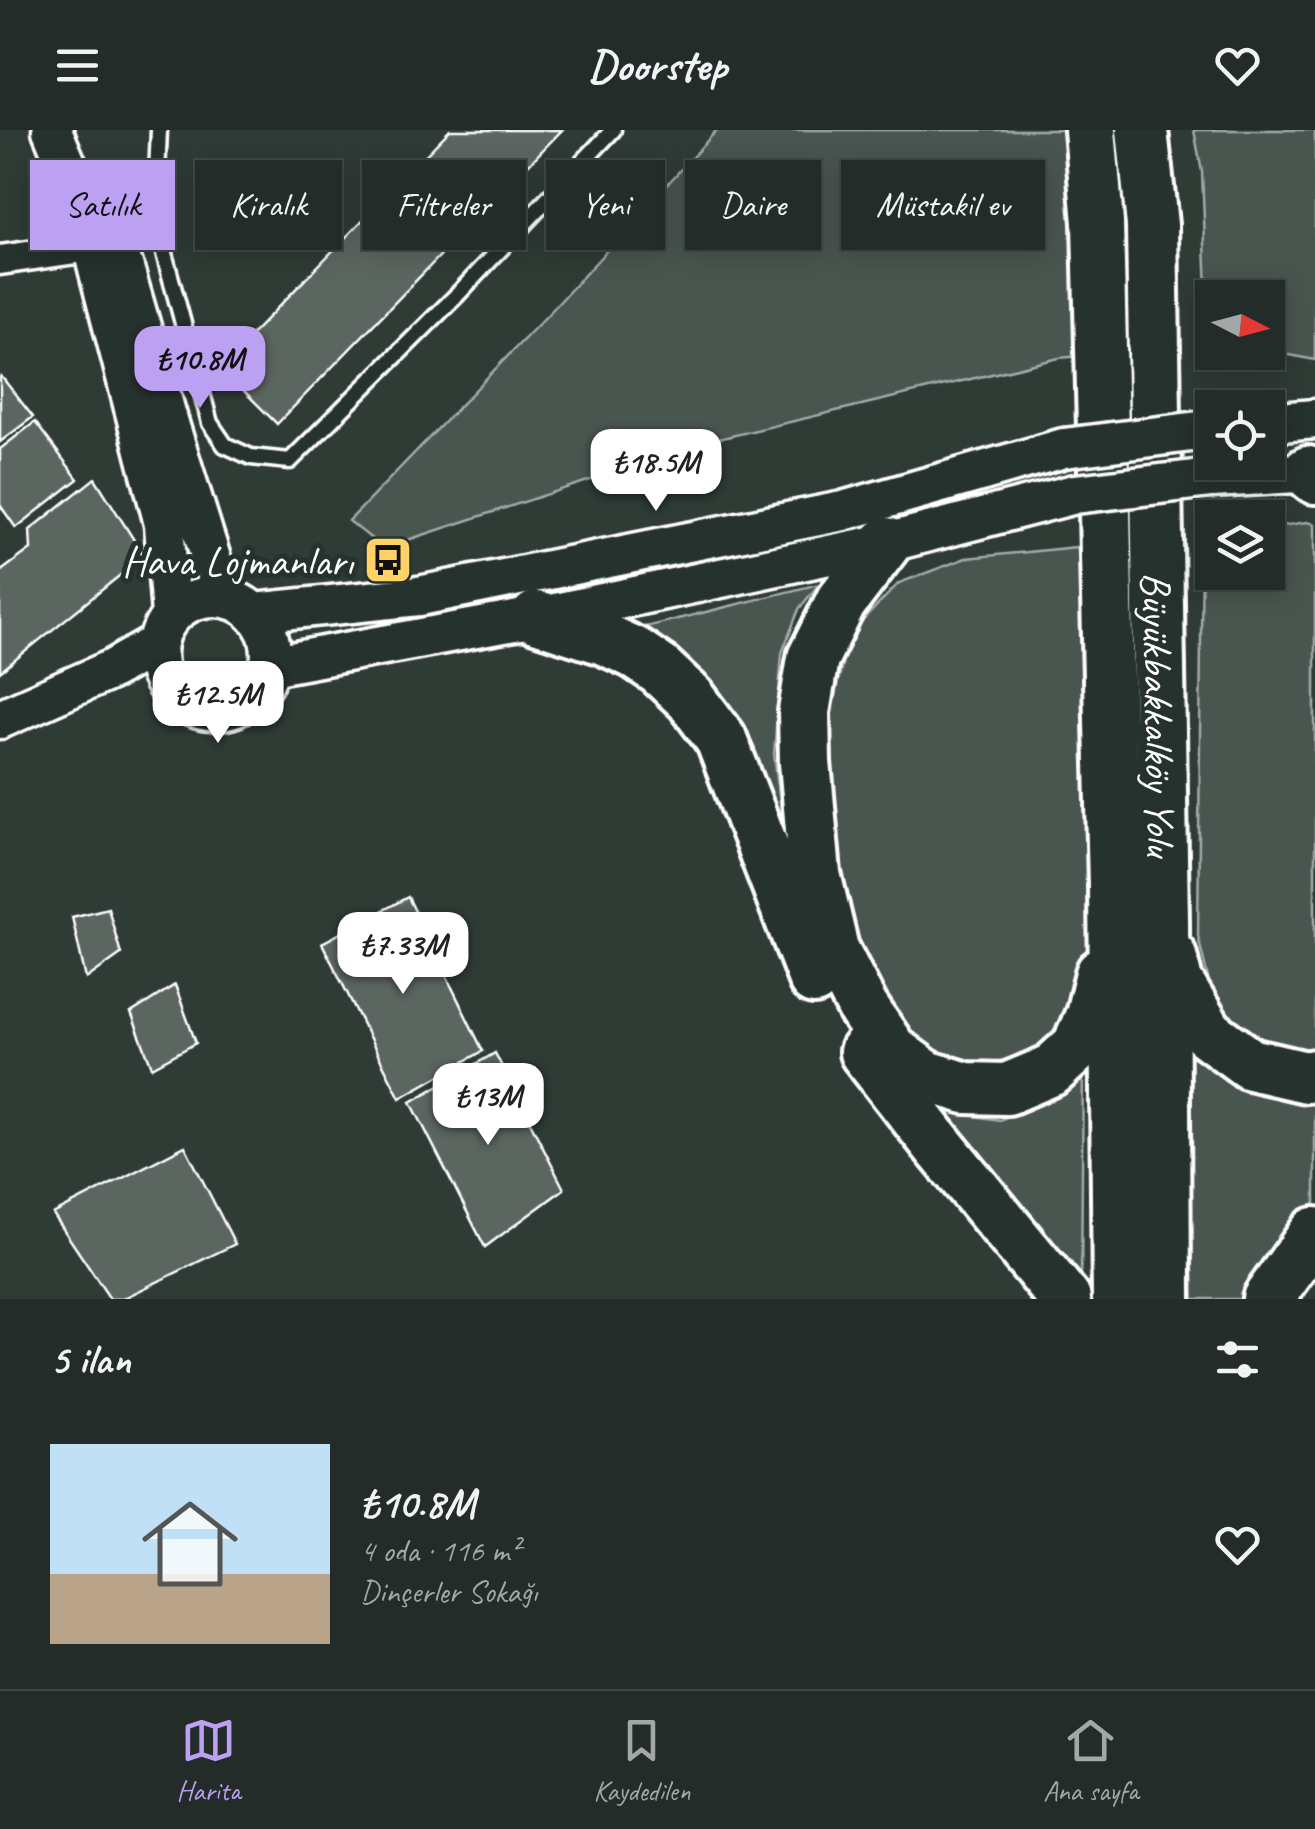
<!DOCTYPE html>
<html lang="tr">
<meta charset="utf-8">
<style>
:root{--surface:#232c28;--page:#2f3834;--text:#f1f3f6;--muted:#a3a7a8;--line:#404845;--accent:#bca0f2}
body{margin:0;font-family:Caveat,sans-serif;background:var(--page);color:var(--text);height:100vh;display:flex;flex-direction:column;font-size:38px;white-space:nowrap}
*{box-sizing:border-box;margin:0}
p{font-size:32px;color:var(--muted)}
.icon{flex:none;width:55px;height:55px;fill:none;stroke:currentColor;stroke-width:2;stroke-linecap:round;stroke-linejoin:round}
.map{position:relative;height:1169px;overflow:hidden}
.side{display:flex;flex-direction:column;background:var(--surface);flex:1}
.side>*{flex:none}
.top-card{position:absolute;left:30px;top:30px;width:1255px;height:90px;display:flex;gap:20px}
.needle{width:65px;rotate:96deg}
.controls{position:absolute;left:1195px;top:150px;display:grid;gap:20px}
.controls a{display:grid;place-items:center;width:90px;height:90px;border-radius:0px;background:var(--surface);box-shadow:0 5px 25px #0003,0 0 0 2px var(--line);font-size:50px}
.price{position:absolute;translate:-50% -85px;padding:0 22px;border-radius:20px;background:#fff;color:#222;font-size:32px;line-height:65px;filter:drop-shadow(0 2px 5px #0008)}
.price::after{content:'';position:absolute;left:50%;top:60px;width:30px;height:22px;margin-left:-15px;background:inherit;clip-path:polygon(0 0,100% 0,50% 100%)}
.price.current{background:var(--accent);color:#111}
ul{padding:0;list-style:none}
li{display:flex;align-items:center;gap:30px;height:250px;padding:0 50px}
li span{display:grid;place-items:center;flex:none;width:280px;height:200px;border-radius:0px;color:#555}
li>.icon{margin-inline-start:auto}
span .icon{width:120px;height:120px;fill:#fffc;stroke-width:1}
li b{font-size:42px}
h2{display:flex;justify-content:space-between;align-items:center;height:120px;padding:0 50px;font-size:42px}
.pill{padding:0 35px;border-radius:0px;background:var(--surface);box-shadow:0 5px 25px #0003,0 0 0 2px var(--line);font-size:35px;line-height:90px}
.pill.current{background:var(--accent);color:#111}
header{display:flex;justify-content:space-between;align-items:center;height:130px;padding:0 50px;background:var(--surface);font-size:45px;font-weight:700}
.tabs{display:flex;justify-content:space-around;align-items:center;height:140px;border-top:2px solid var(--line);background:var(--surface);font-size:28px;color:var(--muted)}
.tabs a{display:grid;justify-items:center;gap:5px}
.tabs .current{color:var(--accent)}
.map>svg:first-child{display:block}
</style>
<header><svg class="icon" aria-label="menu" viewBox="0 0 24 24"><path d="M4 6h16M4 12h16M4 18h16"/></svg>Doorstep<svg class="icon" aria-label="heart" viewBox="0 0 24 24"><path d="M12 20l-8-8c-3-5 5-10 8-4 3-6 11-1 8 4z"/></svg></header>
<div class="map">
<svg width="1315" height="1169" viewBox="0 0 1315 1169">
<rect width="100%" height="100%" fill="#2f3b35"/>
<filter id="ink" filterUnits="userSpaceOnUse"><feTurbulence type="fractalNoise" baseFrequency=".01" numOctaves="2"/><feDisplacementMap in="SourceGraphic" scale="20" xChannelSelector="R" yChannelSelector="G"/><feConvolveMatrix kernelMatrix="1 2 1 2 8 2 1 2 1" color-interpolation-filters="sRGB"/></filter>
<g filter="url(#ink)">
<path fill="#4a544f" stroke="#a4aaa7" stroke-width="2.5" d="M717 0H1069L1080 226 1059 228 710 311 383 418 349 391 553 179Z
M1194 0H1315V230L1268 221V168H1212V210L1209 209 1202 42Z
M1307 392 1315 394V927L1248 908 1212 865 1198 806 1202 407 1212 406V442H1268V398Z
M1087 416 1090 815 1078 875 1041 918 978 938 934 928 890 889 860 830 836 750 828 596 849 505 899 453 966 428Z
M819 454 799 479 782 523 774 624 785 713 625 502Z
M1186 919 1238 959 1315 975V1073L1239 1169H1194Z
M1083 933 1081 1157 913 961 953 983 1000 990 1033 975Z"/>
<path fill="#5b6661" stroke="#fff" stroke-width="2.5" d="M450 0H562L277 294 220 237Z
M1 246 33 287 0 312V247Z
M35 292 78 349 16 398 0 375V319Z
M95 348 144 426 0 542V442L31 419 30 400Z
M408 767 483 921 400 968 322 813Z
M108 778 121 824 86 849 72 787Z
M175 855 196 913 152 937 131 883Z
M495 923 564 1059 485 1117 411 972Z
M185 1016 235 1114 122 1169H110L53 1084Z"/>
<g fill="none" stroke-linecap="round" stroke-linejoin="round">
<g stroke="#fff" stroke-width="21">
<path id="lane" d="M159 0 155 90 210 293 225 315 251 327 290 331 456 166 613 0"/>
</g>
<g stroke="#fff" stroke-width="35">
<path id="street" d="M0 130 117 113"/>
</g>
<g stroke="#fff" stroke-width="45">
<path id="secondary" d="M52 0 67 36 92 115 164 394 171 485
M123 135 170 297 223 467
M1268 293 1315 289
M1211 348 1315 342
M157 524a57 57 0 1 1 114 0a57 57 0 1 1-114 0Z
M254 483 419 466 843 381 1064 318
M270 536 536 487 886 413 1075 364
M0 589 113 539 158 513"/>
</g>
<g stroke="#fff" stroke-width="58">
<g id="highway">
<path d="M1090 0 1098 93 1114 756 1118 1169"/>
<path id="s1" d="M1142 0 1152 95 1163 792 1165 1169"/>
<path d="M1308 342 1315 348"/>
<path d="M886 413 841 472 813 528 804 582 805 632 815 744 833 819 863 878 892 921 926 946 966 958 1007 959 1052 940 1078 916 1091 885 1101 844"/>
<path d="M536 487 604 509 635 523 660 540 691 569 721 609 814 849"/>
<path d="M1171 826 1177 852 1208 903 1250 934 1306 947 1315 945"/>
<path d="M865 922 938 1015 1065 1169"/>
<path d="M1268 1169 1315 1103"/>
</g>
</g>
<use href="#lane" stroke="#26332d" stroke-width="14"/>
<use href="#street" stroke="#26332d" stroke-width="28"/>
<use href="#secondary" stroke="#26332d" stroke-width="38"/>
<use href="#highway" stroke="#26332d" stroke-width="50"/>
<g stroke="#fff" stroke-width="45" stroke-linecap="butt">
<path id="secondary-bridge" d="M1064 318 1207 300
M1075 364 1211 348"/>
</g>
<use href="#secondary-bridge" stroke="#26332d" stroke-width="38"/>
</g>
</g>
<defs>
<g id="bus-square" transform="scale(2.5)"><rect x="-9" y="-9" width="18" height="18" rx="4" fill="#ffd166" stroke="#26332d"/><path d="M-5-6H5V4H4V6H2V4H-2V6H-4V4H-5ZM-3.5-4V0h7V-4ZM-3.5 1.2v1.5H-2V1.2ZM2 1.2v1.5H3.5V1.2Z" fill="#111"/></g>
</defs>
<g fill-rule="evenodd">
<use href="#bus-square" x="388" y="430"/>
</g>
<g text-anchor="middle" stroke-width="10" stroke-linejoin="round" paint-order="stroke">
<g font-size="42" fill="#fff" stroke="#26332d" text-anchor="end">
<text x="353" y="445">Hava Lojmanları</text>
</g>
<g font-size="42" fill="#fff" stroke="#26332d">
<text dy="15" stroke="none"><textPath href="#s1" startOffset="585">Büyükbakkalköy Yolu</textPath></text>
</g>
</g>
</svg>
<div class="controls">
<a><svg class="needle" viewBox="-14 -14 28 28"><path d="M0-13l5 13h-10z" fill="#e53935"/><path d="M0 13l5-13h-10z" fill="#a3a7a8"/></svg></a>
<a><svg class="icon" aria-label="locate" viewBox="0 0 24 24"><circle cx="12" cy="12" r="6"/><path d="M12 2v4M12 18v4M2 12h4M18 12h4"/></svg></a>
<a><svg class="icon" aria-label="layers" viewBox="0 0 24 24"><path d="M12 4l9 5-9 5-9-5zM3 14l9 5 9-5"/></svg></a>
</div>
<b class="price current" style="left:200px;top:281px">₺10.8M</b>
<b class="price" style="left:656px;top:384px">₺18.5M</b>
<b class="price" style="left:218px;top:616px">₺12.5M</b>
<b class="price" style="left:403px;top:867px">₺7.33M</b>
<b class="price" style="left:488px;top:1018px">₺13M</b>
<div class="top-card">
<a class="pill current">Satılık</a>
<a class="pill">Kiralık</a>
<a class="pill">Filtreler</a>
<a class="pill">Yeni</a>
<a class="pill">Daire</a>
<a class="pill">Müstakil ev</a>
</div>
</div>
<section class="side">
<h2>5 ilan<svg class="icon" aria-label="filters" viewBox="0 0 24 24"><path d="M4 7h16M4 17h16"/><circle cx="9" cy="7" r="2"/><circle cx="15" cy="17" r="2"/></svg></h2>
<ul>
<li><span style="background:linear-gradient(#bfe0f5 65%,#b9a48a 0)"><svg class="icon" aria-label="home" viewBox="0 0 24 24"><path d="M3 11l9-7 9 7M6 9v11h12V9"/></svg></span><div><b>₺10.8M</b><p>4 oda · 116 m²</p><p>Dinçerler Sokağı</p></div><svg class="icon" aria-label="heart" viewBox="0 0 24 24"><path d="M12 20l-8-8c-3-5 5-10 8-4 3-6 11-1 8 4z"/></svg></li>
</ul>
</section>
<nav class="tabs">
<a class="current"><svg class="icon" aria-label="map" viewBox="0 0 24 24"><path d="M3 6l6-2 6 2 6-2v14l-6 2-6-2-6 2zM9 4v14M15 6v14"/></svg>Harita</a>
<a><svg class="icon" aria-label="saved" viewBox="0 0 24 24"><path d="M7 4h10v16l-5-4-5 4z"/></svg>Kaydedilen</a>
<a><svg class="icon" aria-label="home" viewBox="0 0 24 24"><path d="M3 11l9-7 9 7M6 9v11h12V9"/></svg>Ana sayfa</a>
</nav>
